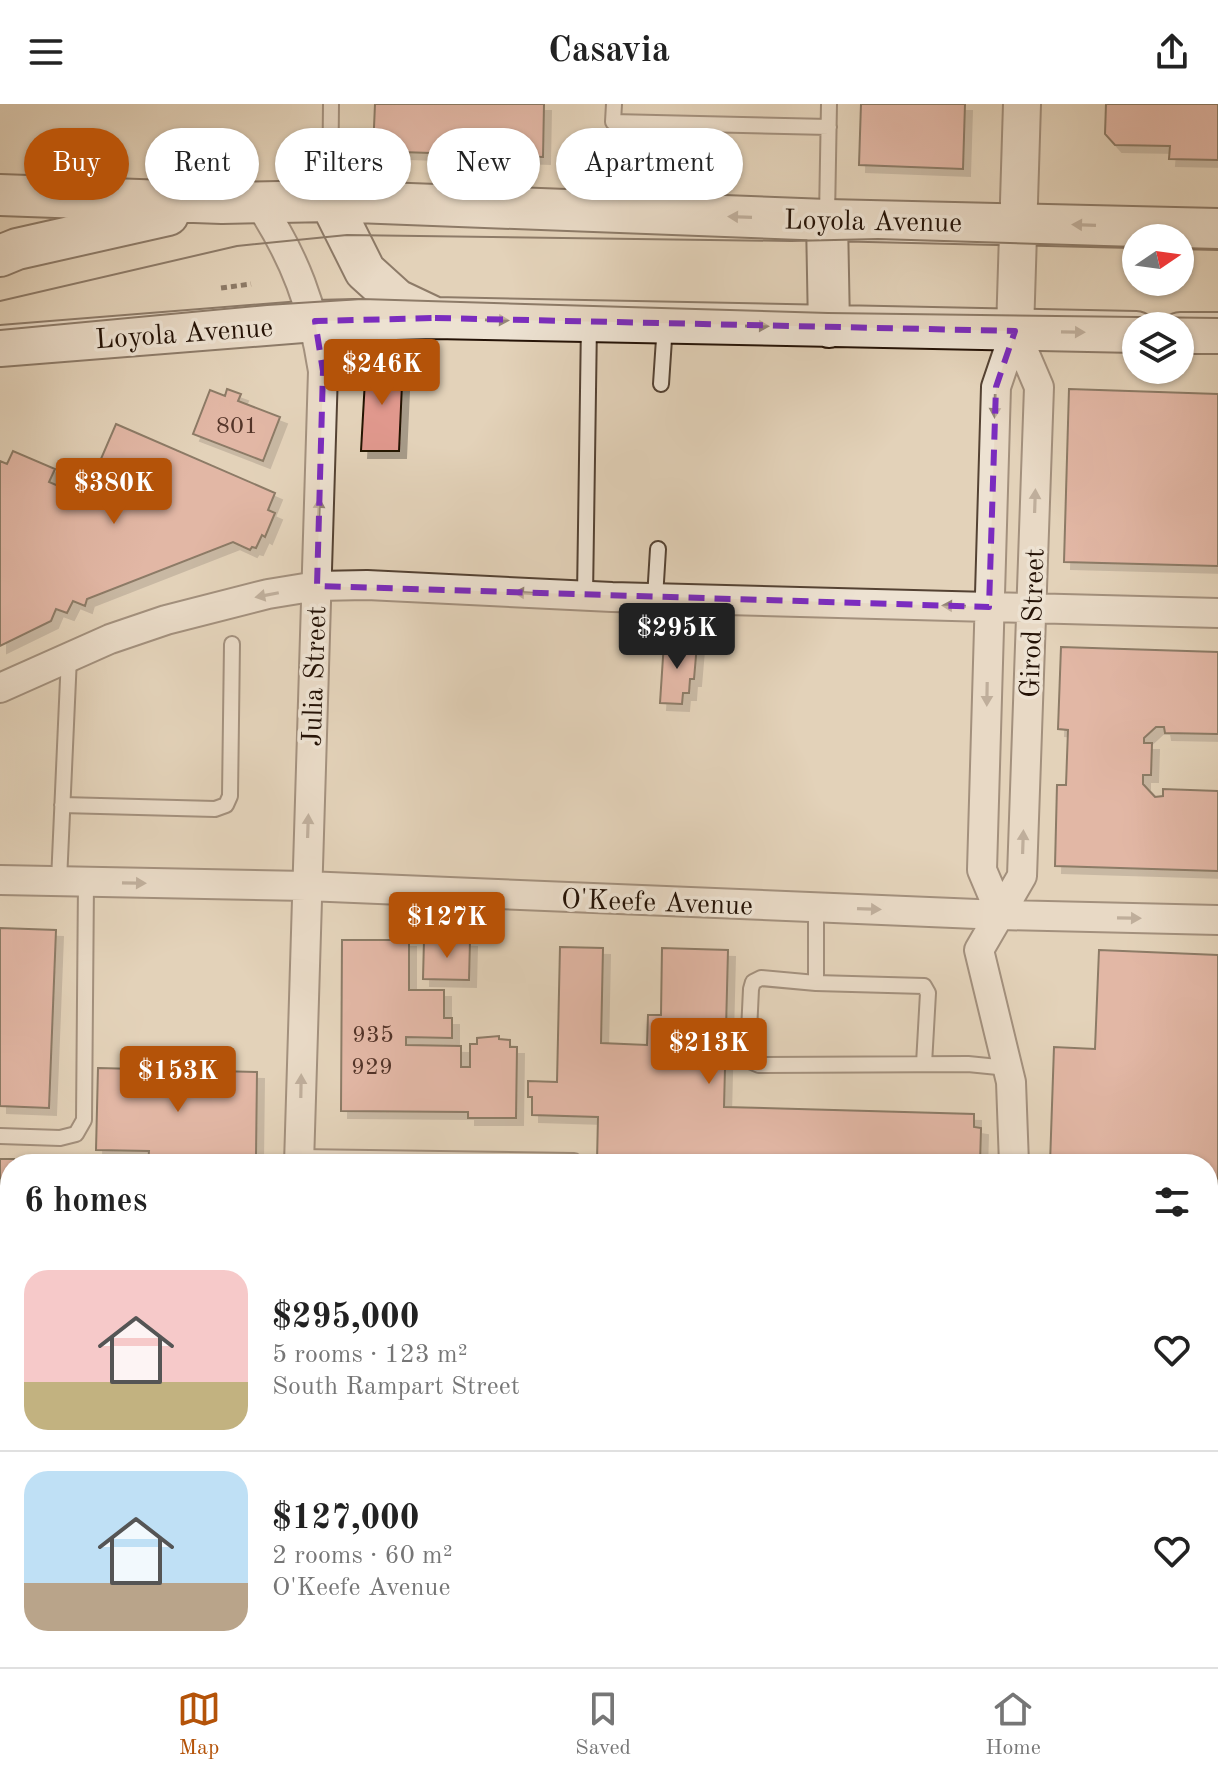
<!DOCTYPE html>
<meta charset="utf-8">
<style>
:root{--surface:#fff;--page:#f6f6f6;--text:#222;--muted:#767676;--line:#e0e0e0;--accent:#b45309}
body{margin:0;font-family:"Old Standard TT",serif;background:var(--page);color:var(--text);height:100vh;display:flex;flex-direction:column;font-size:30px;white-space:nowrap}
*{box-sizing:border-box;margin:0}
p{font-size:26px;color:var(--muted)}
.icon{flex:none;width:44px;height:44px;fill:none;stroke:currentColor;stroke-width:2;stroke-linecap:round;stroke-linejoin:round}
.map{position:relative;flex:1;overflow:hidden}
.details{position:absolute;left:0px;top:1050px;width:1218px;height:514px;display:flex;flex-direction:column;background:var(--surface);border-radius:32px 32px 0 0;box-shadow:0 2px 6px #0004}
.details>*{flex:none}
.banner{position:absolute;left:24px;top:24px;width:800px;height:72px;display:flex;gap:16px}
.needle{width:52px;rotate:77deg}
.tools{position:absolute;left:1122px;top:120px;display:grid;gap:16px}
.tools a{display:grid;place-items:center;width:72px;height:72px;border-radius:50%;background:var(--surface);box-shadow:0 2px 6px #0004;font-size:40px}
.price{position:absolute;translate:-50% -68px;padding:0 18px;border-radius:8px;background:var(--accent);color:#fff;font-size:26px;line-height:52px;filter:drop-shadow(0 2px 4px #0008)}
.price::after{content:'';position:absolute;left:50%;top:48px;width:24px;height:18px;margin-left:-12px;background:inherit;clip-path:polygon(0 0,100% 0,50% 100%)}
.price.on{background:#222;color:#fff}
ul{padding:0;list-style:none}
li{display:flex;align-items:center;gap:24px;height:200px;padding:0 24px}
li+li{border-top:2px solid var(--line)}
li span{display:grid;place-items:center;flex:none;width:224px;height:160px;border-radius:24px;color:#555}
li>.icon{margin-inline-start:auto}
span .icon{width:96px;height:96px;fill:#fffc;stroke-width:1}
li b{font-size:34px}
h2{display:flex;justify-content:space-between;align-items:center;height:96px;padding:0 24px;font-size:34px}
.pill{padding:0 28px;border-radius:36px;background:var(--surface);box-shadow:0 2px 6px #0004;font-size:28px;line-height:72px}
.pill.on{background:var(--accent);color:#fff}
header{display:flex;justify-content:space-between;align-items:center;height:104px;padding:0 24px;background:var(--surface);font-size:36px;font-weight:700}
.tabs{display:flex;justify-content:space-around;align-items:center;height:112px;border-top:2px solid var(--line);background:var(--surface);font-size:22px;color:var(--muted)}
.tabs a{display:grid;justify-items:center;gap:4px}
.tabs .on{color:var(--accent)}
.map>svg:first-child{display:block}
</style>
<header><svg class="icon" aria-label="menu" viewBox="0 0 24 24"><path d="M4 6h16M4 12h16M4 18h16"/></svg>Casavia<svg class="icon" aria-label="share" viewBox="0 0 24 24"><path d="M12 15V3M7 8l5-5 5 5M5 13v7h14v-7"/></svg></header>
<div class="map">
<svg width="1218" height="1563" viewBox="0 0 1218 1563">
<defs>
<filter id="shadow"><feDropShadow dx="7" dy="7" stdDeviation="0" flood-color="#0004"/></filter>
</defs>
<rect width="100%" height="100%" fill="#e3d2b9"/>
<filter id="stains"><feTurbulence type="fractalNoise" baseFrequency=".0025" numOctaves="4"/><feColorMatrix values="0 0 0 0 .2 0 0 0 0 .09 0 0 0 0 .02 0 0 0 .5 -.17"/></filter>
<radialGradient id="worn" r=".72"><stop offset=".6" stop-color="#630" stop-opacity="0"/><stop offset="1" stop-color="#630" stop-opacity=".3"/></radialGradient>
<path fill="#e0988d" stroke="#241206" stroke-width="2" filter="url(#shadow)" d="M375 0H544L543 53 373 47Z
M861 0H965L963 65 859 61Z
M1106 0H1218V56L1169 55 1170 42 1115 41 1105 30Z
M366 258H403L399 347H361Z
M227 285 241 290 238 297 280 313 263 357 193 330 210 286 225 292Z
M1069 285 1218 290V462L1064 458Z
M116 320 275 389 268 406 275 409 265 433 262 431 256 444 252 443 250 446 233 438 87 495 85 502 73 497 67 509 56 505 51 517 0 542V357L7 360 13 347 55 365 49 378 91 396 97 381 91 378Z
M664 538 697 540 694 575H690L689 589H683L682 600 660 599Z
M1061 543 1218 548V630L1165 629 1164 623H1156L1144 634V639H1152L1151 671H1143V680L1155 693 1163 692V685L1218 687V767L1055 762 1057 681H1066L1068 626 1058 625Z
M0 824 56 826 49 1004 0 1002Z
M446 835 470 836 469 876 423 875 424 836 446 837Z
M342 836H409V886H444V914H452V934L406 933V941L461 942V963H470V940H477V934L499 932V935L510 936V943H517L516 1014H468V1008L341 1007Z
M560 843 603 844 601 939 647 941 648 911H661L662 844 728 846 724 1003 974 1010V1023L981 1024 980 1060H661L597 1057 598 1013 532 1011V993H528V977L557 978Z
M1099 846 1218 851V1105L1208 1104V1060H1050L1054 943 1095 945Z
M98 964 257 968 256 1051H229V1060H148L149 1047 96 1046Z
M0 1055H14V1060H10V1251H0Z
M1212 1116 1218 1117V1282H1208V1197H1211Z
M0 1334 10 1335V1554H242L241 1563H0Z
M1208 1359H1218V1563H1035V1554H1208Z
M330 1554H377V1563H329Z
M401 1554H525L524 1563H401Z
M720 1554H824L823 1563H719Z"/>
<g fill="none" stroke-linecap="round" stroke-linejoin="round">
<g stroke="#544233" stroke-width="18">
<path id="service" d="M614 0 613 18 829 23
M330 96 331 0
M827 112 829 0
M661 280 665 220
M585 492 589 219
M655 494 658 445
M62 701 215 705 226 701 230 692 232 540
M59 777 69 553
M816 879V803
M924 960 928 889 924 882 816 879 761 874 753 878 751 885 748 949 752 958 759 961 968 960 1008 964
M0 1032 60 1034 76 1030 84 1016 86 778
M299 1053 574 1057
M677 1563V1554
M857 1563V1554"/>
</g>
<g stroke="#544233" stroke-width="32">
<path id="minor" d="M259 99C295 154 313 202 323 267L299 1060
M0 584 110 535 166 516 268 490 317 482 367 481 612 493 1218 509
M0 776 306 782 1001 811 1218 816
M1001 811 982 766 996 283 1015 227
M1014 1060 1011 978 979 846 1022 772 1039 283 1015 227
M0 1290 10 1291
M1208 1320 1218 1321
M285 1563 286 1554
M999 1563 1000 1554"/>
</g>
<g stroke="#544233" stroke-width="40">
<path id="tertiary" d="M1015 227 1022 0"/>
</g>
<g stroke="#241206" stroke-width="44">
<path id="secondary" d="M0 91 222 99 330 97 827 116 1218 125
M330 97 365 167 397 196 435 214
M827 116 829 223
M0 152 17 145 168 111
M1180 229H1218
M0 242 315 217 435 214 1136 228"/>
</g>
<path stroke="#241206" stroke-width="5" stroke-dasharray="6 4" stroke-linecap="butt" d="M221 184 251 180"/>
<use href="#service" stroke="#ede2d2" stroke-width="14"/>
<use href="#minor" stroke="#ede2d2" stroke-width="28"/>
<use href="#tertiary" stroke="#ede2d2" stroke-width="36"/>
<use href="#secondary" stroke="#ede2d2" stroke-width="40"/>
<path stroke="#241206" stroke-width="2" d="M1180 144 1218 145
M0 197 237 142 347 131 791 137 878 135 1136 143
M0 226 267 201 362 195 828 209 1218 214"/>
</g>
<defs><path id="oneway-solid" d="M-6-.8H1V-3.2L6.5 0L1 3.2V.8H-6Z" transform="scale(2)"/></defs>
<g fill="#938476">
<use href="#oneway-solid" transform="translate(740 113) rotate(-178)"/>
<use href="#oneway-solid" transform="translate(1084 121) rotate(-178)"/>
<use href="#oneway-solid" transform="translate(497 216) rotate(2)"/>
<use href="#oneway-solid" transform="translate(757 222) rotate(1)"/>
<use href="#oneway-solid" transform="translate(1073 228) rotate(1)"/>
<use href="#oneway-solid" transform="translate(995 302) rotate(92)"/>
<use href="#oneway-solid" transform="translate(1035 397) rotate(-88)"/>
<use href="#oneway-solid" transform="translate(319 406) rotate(-88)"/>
<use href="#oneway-solid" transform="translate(526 489) rotate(-177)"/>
<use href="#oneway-solid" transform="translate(267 491) rotate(169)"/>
<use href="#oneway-solid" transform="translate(954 502) rotate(-178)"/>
<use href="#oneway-solid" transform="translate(987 590) rotate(91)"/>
<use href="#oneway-solid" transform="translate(308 722) rotate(-88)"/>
<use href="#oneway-solid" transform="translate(1023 738) rotate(-88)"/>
<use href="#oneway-solid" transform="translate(134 779) rotate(1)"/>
<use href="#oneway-solid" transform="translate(869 805) rotate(2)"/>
<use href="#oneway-solid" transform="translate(1129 814) rotate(1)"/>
<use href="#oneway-solid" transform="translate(301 982) rotate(-89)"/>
</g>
<path d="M0 0H1218V1563H0ZM435 214 1015 227 996 283 989 503 317 482 323 267 315 217Z" fill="#e3d2b9" fill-opacity=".55" fill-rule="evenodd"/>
<path fill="none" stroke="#7b2cbf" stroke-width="6" stroke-dasharray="16 10" stroke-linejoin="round" d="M435 214 1015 227 996 283 989 503 317 482 323 267 315 217Z"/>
<g text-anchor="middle" stroke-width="7" stroke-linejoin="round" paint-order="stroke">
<g font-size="24" fill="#533428">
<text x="237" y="329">801</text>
<text x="373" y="938">935</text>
<text x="372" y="970">929</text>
</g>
<g font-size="28" fill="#241206" stroke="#ede2d2">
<text transform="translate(873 116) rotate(1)" y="10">Loyola Avenue</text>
<text transform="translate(184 228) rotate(-4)" y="10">Loyola Avenue</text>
<text transform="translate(1031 519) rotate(-88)" y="10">Girod Street</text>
<text transform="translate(313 572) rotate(-88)" y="10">Julia Street</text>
<text transform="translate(657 797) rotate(2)" y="10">O'Keefe Avenue</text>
</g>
</g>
<rect width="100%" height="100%" filter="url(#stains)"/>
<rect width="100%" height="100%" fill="url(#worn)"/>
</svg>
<div class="tools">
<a><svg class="needle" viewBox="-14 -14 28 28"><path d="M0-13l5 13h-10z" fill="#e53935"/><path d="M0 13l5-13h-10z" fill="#767676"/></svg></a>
<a><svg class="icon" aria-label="layers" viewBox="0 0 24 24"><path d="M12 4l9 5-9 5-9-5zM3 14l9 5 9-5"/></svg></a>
</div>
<b class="price" style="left:382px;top:303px">$246K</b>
<b class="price" style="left:114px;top:422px">$380K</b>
<b class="price on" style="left:677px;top:567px">$295K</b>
<b class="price" style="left:447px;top:856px">$127K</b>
<b class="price" style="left:709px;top:982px">$213K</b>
<b class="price" style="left:178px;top:1010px">$153K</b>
<div class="banner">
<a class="pill on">Buy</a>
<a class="pill">Rent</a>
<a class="pill">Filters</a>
<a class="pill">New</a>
<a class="pill">Apartment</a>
</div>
<section class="details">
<h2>6 homes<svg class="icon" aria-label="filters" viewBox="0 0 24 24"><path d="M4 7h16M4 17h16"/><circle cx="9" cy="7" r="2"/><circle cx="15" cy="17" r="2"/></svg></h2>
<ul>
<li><span style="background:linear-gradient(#f6c9c9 70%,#c2b280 0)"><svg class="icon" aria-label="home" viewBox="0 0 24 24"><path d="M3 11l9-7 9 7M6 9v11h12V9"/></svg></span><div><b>$295,000</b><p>5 rooms · 123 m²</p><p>South Rampart Street</p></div><svg class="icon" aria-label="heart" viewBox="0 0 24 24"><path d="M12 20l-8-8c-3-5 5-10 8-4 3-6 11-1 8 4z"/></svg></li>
<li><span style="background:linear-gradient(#bfe0f5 70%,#b9a48a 0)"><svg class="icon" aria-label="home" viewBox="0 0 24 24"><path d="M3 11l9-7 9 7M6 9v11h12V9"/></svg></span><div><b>$127,000</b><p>2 rooms · 60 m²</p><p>O'Keefe Avenue</p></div><svg class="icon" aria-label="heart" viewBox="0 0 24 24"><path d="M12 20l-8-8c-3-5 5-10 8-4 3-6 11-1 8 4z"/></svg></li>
</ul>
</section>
</div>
<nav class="tabs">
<a class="on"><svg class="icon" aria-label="map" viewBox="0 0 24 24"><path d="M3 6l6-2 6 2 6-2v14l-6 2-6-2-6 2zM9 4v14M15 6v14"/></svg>Map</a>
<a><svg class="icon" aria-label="saved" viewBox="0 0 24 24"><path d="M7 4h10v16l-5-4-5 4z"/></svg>Saved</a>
<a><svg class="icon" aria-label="home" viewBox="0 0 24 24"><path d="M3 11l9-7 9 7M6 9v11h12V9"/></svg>Home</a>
</nav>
